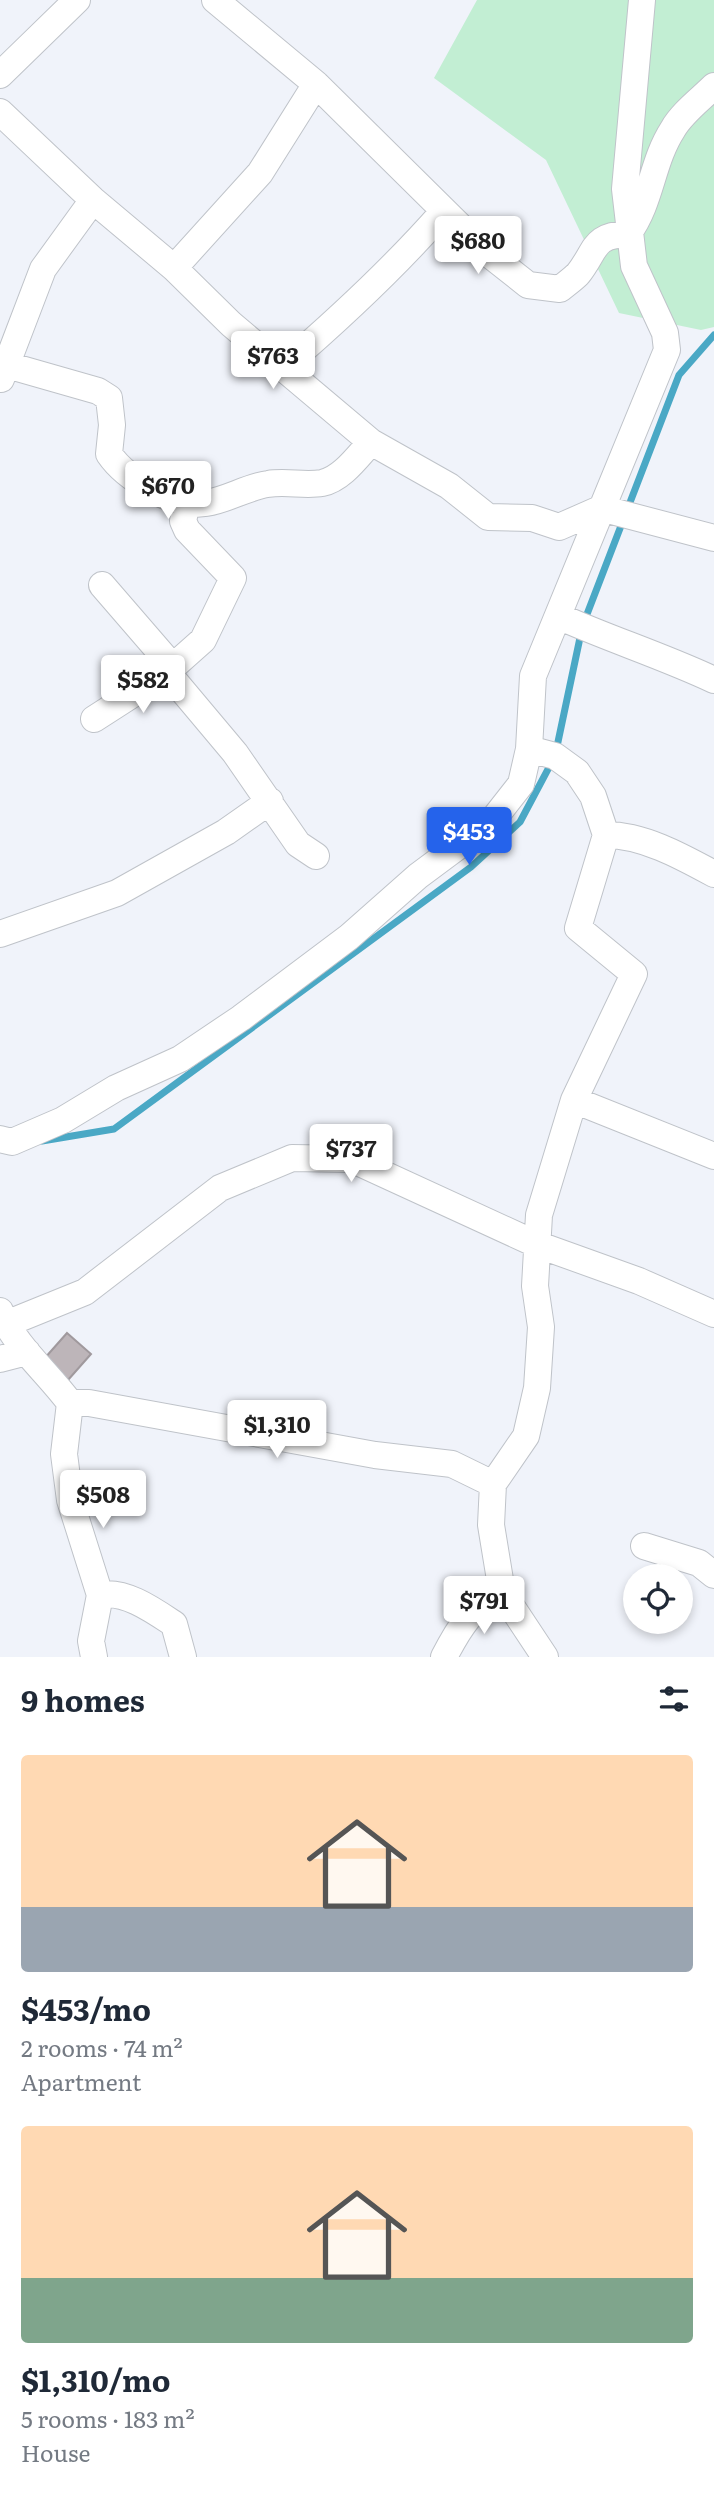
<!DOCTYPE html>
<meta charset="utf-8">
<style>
:root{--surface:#fff;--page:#f6f6f7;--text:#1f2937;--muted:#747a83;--accent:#2563eb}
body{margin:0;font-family:Literata,serif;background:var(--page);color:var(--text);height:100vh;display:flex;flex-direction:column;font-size:26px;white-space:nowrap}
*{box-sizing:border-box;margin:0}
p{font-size:23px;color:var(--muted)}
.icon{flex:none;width:38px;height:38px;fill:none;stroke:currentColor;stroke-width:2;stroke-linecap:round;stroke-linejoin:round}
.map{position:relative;height:1657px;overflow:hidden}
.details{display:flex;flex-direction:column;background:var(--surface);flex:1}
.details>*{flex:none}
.fabs{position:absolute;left:623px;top:1564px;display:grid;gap:14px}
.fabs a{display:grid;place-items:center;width:70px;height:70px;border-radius:50%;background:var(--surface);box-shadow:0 4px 10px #0003;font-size:35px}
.price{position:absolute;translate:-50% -60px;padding:0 16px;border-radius:7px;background:#fff;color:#222;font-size:23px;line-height:46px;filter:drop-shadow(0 2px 4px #0008)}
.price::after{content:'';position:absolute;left:50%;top:42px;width:21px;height:16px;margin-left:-10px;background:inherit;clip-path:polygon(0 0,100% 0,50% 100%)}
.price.current{background:var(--accent);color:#fff}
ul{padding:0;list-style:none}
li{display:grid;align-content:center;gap:14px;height:371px;padding:0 21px}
li span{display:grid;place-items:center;height:217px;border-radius:7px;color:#555}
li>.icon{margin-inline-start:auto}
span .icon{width:126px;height:126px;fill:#fffc;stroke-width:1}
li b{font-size:30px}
h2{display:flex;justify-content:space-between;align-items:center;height:84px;padding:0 21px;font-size:30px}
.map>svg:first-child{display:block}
</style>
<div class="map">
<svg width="714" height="1657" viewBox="0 0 714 1657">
<rect width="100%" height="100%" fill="#f0f3fa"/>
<path fill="#c2eed3" d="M477 0H714V327L701 330 619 313 546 160 434 78Z"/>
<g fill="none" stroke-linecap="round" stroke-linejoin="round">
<path stroke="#4aa8c5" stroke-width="7" d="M584 622 679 375 714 335
M42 1141 114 1129 471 867 520 822 555 756 581 633"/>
</g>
<path fill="#bdb5b9" stroke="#a0999d" stroke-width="2" d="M67 1333 91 1354 68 1380 44 1359Z"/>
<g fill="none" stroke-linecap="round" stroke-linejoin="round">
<g stroke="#bfc3c9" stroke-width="28">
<path id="minor" d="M215 0 316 84 485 251 528 285 560 289C566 284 573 279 578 274 597 250 592 235 628 234 652 201 651 163 673 129 682 113 701 99 714 86
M0 75 77 0
M0 112 93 200 174 268 231 324 371 442 449 486 488 517 532 518 559 527 600 509
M174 268 260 173 316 84
M7 365 98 391 109 398 112 425 109 454C126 479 175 508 206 503 227 500 247 487 268 484 286 481 305 486 322 483 342 479 358 456 371 442
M282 368C339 319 393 269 443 212
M1 379 43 269 93 200
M187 503 183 521 187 530 233 578 203 640 167 672 235 753 298 844 316 856
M604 509 714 538
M102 585 172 666
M558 616C609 639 663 656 714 680
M94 719 167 672
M529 749 555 756 577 772 593 796 606 835 578 928 634 974 574 1100 539 1215 535 1286 541 1327 537 1388 526 1436 493 1484 491 1525 502 1592 545 1657
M606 835C643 835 681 856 714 874
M0 934 117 893 226 832 270 801
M574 1100 714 1156
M0 1139 12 1142 63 1120 116 1088 180 1059 241 1018 349 937 418 876 492 821 521 784 529 749 533 676 667 350 665 333 634 266 625 189 642 0
M0 1311C16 1347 47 1372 70 1403L64 1454 70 1500 100 1595 91 1641 94 1657
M6 1324 85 1292 220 1188 292 1158 351 1159 536 1244 639 1281 714 1314
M0 1359 27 1352
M70 1403H89L375 1455 452 1464 493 1484
M644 1546 699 1563 714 1575
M100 1595C125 1590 153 1610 174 1624L183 1657
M444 1657C458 1630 473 1604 502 1592"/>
</g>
<use href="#minor" stroke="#fff" stroke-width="26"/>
</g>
</svg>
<div class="fabs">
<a><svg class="icon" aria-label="locate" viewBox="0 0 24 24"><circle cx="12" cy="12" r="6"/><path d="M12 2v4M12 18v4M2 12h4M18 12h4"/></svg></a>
</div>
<b class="price" style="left:478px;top:276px">$680</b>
<b class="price" style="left:273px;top:391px">$763</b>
<b class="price" style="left:168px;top:521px">$670</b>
<b class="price" style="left:143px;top:715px">$582</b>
<b class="price current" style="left:469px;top:867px">$453</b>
<b class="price" style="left:351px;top:1184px">$737</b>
<b class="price" style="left:277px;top:1460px">$1,310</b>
<b class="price" style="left:103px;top:1530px">$508</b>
<b class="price" style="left:484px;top:1636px">$791</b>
</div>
<section class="details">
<h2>9 homes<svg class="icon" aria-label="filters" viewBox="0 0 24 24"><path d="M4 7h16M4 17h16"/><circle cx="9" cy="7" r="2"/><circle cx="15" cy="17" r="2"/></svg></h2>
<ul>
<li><span style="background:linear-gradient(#ffd9b3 70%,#9aa5b1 0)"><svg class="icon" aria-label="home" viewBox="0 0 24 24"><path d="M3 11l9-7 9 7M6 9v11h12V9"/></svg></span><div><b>$453/mo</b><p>2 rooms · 74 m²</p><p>Apartment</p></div></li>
<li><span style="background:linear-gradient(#ffd9b3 70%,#7fa58c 0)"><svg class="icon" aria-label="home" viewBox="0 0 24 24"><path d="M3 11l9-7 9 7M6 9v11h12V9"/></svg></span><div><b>$1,310/mo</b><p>5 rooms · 183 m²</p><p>House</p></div></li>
</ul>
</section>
